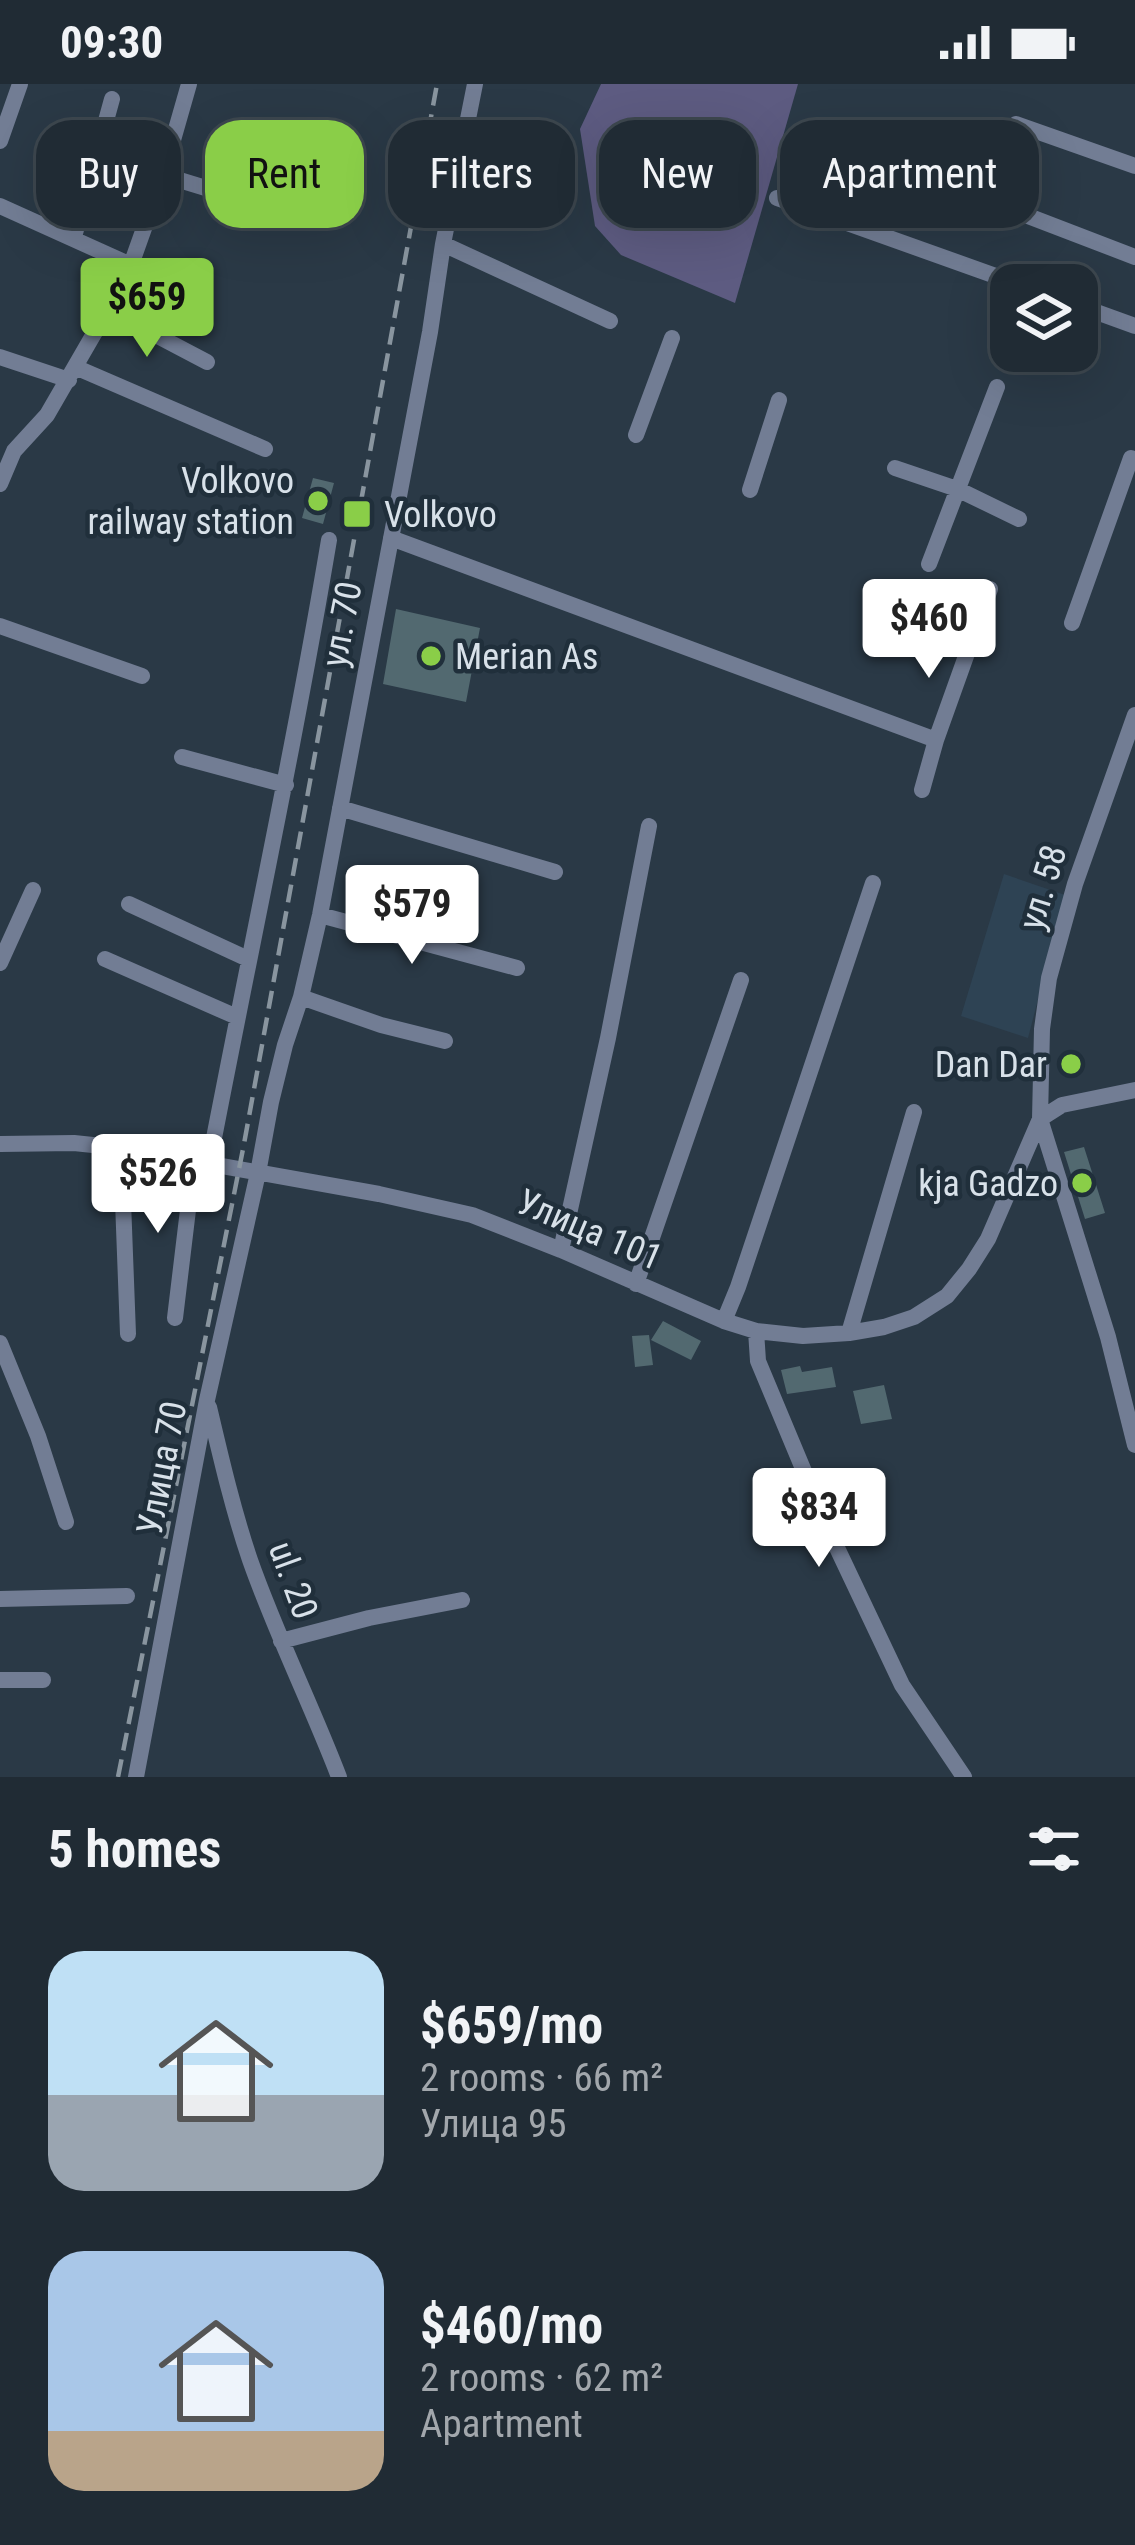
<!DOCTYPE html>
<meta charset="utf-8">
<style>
:root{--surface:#202b34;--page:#28333c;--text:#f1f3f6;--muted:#a2a7ac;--line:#3d474f;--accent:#8ace48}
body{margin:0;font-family:"Roboto Condensed",sans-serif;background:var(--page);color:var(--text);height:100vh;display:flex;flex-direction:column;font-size:45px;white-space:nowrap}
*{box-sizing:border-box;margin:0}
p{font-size:39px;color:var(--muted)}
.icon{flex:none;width:66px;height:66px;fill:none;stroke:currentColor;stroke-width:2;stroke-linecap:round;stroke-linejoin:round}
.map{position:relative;height:1693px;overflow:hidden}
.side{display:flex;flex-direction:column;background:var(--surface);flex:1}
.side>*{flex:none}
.banner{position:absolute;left:36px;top:36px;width:1065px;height:108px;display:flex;gap:24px}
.controls{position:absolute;left:990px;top:180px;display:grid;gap:24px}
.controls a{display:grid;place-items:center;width:108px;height:108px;border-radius:24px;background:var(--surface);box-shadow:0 12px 48px #0002,0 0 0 3px var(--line);font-size:60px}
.price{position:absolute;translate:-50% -102px;padding:0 27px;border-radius:12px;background:#fff;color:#222;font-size:39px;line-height:78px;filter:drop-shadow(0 3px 6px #0008)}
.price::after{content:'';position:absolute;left:50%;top:72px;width:36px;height:27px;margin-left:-18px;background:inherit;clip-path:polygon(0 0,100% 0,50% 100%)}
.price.selected{background:var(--accent);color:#111}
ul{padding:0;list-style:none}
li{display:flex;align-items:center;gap:36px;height:300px;padding:0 48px}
li span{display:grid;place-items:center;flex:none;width:336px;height:240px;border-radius:36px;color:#555}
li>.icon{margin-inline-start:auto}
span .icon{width:144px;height:144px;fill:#fffc;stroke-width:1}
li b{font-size:51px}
h2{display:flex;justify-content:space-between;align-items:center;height:144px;padding:0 48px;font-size:51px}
.chip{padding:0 42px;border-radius:36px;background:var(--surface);box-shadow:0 12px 48px #0002,0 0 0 3px var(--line);font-size:42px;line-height:108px}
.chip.selected{background:var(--accent);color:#111}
.status{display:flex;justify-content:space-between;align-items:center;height:84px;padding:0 60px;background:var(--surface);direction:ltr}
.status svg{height:33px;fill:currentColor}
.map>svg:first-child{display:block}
</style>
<div class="status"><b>09:30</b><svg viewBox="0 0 49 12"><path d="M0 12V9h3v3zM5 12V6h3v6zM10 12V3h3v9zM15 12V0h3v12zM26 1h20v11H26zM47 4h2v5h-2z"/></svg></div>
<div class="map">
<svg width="1135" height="1693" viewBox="0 0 1135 1693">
<rect width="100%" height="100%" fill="#2a3946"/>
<path fill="#2e4354" d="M1004 790 1065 811 1028 954 961 932Z"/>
<path fill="#5d5b81" d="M601 0H798L735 219 621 171 595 142 580 45Z"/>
<path fill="#526970" d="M313 394 334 399 323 440 302 434Z
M396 525 480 544 466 618 383 600Z
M1084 1063 1105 1129 1085 1135 1064 1068Z
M663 1237 701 1257 691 1276 651 1256Z
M649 1251 653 1281 635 1283 632 1252Z
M800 1282 802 1288 832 1283 836 1303 787 1310 781 1286Z
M884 1301 892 1335 861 1340 853 1307Z"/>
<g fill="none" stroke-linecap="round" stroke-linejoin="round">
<path stroke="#727d94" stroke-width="16" d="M1016 40 1135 82
M0 57 20 0
M843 61 1135 173
M163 91 297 132
M777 114 1021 201
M0 122 133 182
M74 153 112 15
M443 160 610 237
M1077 221 1135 242
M112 228 207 278
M0 273 69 296
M75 283 265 365
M636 351 672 254
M895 384 957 405 1019 435
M0 400 14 367 47 331 95 248 112 228 121 209 163 91 189 0
M750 406 779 316
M391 454 936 656
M929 480 997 303
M1072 539 1131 374
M0 542 142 592
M1135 631 1075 800 1049 894 1042 945 1040 1035 1108 1253 1135 1361
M182 673 286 701
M922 706 936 656 990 505
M340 724 555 788
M129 820 248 875
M320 831 517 884
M105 875 237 933
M0 879 33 806
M301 913 381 941 445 957
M0 1060 74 1059 121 1064 379 1110 472 1131 561 1166 724 1237 756 1247 803 1252 849 1249 884 1243 914 1233 947 1212 969 1185 988 1155 1040 1035 1062 1021 1135 1006
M121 1064 128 1250
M209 1080C249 871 294 665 329 456
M561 1166 608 954 649 742
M636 1200 741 896
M175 1234 194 1076
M724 1237 738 1203 873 799
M756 1247 758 1277 829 1447 902 1601 964 1693
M849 1249 914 1028
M0 1259 38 1352 66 1438
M209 1323C221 1374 233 1426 250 1476 276 1550 311 1620 339 1693
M0 1515 127 1512
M281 1557 369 1534 462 1516
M0 1596H43
M136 1693 207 1316 258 1089 271 1018 285 961 301 913 320 831 430 248 443 160 475 0"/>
<path stroke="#89959f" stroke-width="4.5" stroke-dasharray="18 9" stroke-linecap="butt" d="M118 1693 244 1060 437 0"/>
</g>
<g fill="#8ace48" stroke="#202f3b" stroke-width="4.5">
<circle cx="318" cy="417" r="12"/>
<rect x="342" y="415" width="30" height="30" rx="6"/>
<circle cx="431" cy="572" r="12"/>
<circle cx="1071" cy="980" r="12"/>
<circle cx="1082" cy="1099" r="12"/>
</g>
<g text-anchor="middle" stroke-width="9" stroke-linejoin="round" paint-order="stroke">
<g font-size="36" fill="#d8e1e9" stroke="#202f3b" text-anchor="end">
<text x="294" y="409">Volkovo<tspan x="294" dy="41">railway station</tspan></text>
<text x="384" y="443" text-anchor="start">Volkovo</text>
<text x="455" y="585" text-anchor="start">Merian As</text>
<text x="1047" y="993">Dan Dar</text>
<text x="1058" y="1112">kja Gadzo</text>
</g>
<g font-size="36" fill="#d8e1e9" stroke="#202f3b">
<text transform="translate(341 540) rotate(-79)" y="13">ул. 70</text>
<text transform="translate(1042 803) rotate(-73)" y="13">ул. 58</text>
<text transform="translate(590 1145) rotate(23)" y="13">Улица 101</text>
<text transform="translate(161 1384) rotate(-79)" y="13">Улица 70</text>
<text transform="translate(294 1496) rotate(70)" y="13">ul. 20</text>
</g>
</g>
</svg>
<div class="controls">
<a><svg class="icon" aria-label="layers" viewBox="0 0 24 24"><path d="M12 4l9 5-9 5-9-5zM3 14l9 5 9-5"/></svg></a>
</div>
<b class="price selected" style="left:147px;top:276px">$659</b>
<b class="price" style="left:929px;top:597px">$460</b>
<b class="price" style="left:412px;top:883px">$579</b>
<b class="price" style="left:158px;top:1152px">$526</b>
<b class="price" style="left:819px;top:1486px">$834</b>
<div class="banner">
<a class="chip">Buy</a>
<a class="chip selected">Rent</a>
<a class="chip">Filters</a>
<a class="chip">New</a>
<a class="chip">Apartment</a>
</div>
</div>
<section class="side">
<h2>5 homes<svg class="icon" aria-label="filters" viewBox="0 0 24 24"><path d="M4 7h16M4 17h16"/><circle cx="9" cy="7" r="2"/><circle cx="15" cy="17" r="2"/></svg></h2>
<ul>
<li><span style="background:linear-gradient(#bfe0f5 60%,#9aa5b1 0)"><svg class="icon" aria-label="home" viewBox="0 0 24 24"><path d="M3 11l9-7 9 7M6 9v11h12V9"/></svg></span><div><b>$659/mo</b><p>2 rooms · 66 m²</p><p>Улица 95</p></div></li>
<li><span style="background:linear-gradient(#a9c7e8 75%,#b9a48a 0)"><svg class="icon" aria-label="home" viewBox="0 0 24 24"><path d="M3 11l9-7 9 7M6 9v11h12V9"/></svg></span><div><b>$460/mo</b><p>2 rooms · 62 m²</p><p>Apartment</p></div></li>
</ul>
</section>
